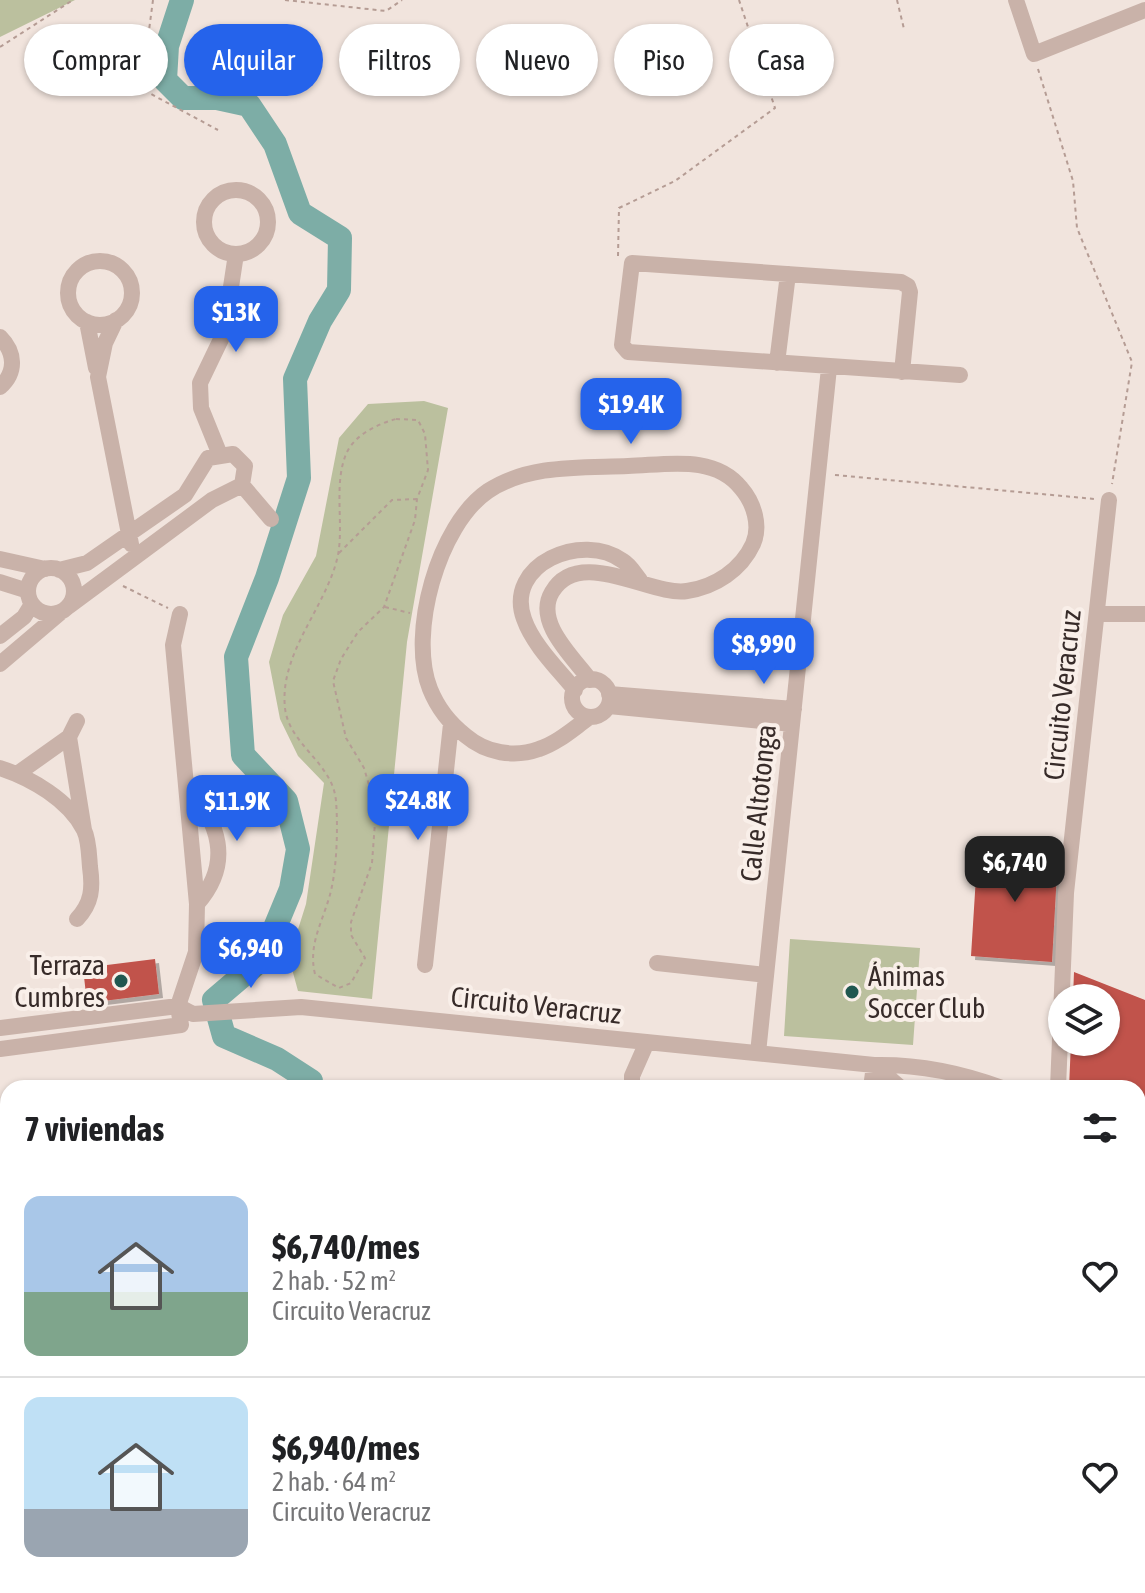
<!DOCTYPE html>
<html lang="es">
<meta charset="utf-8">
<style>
:root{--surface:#fff;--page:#f2f2f2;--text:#202124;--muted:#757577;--line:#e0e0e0;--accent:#2563eb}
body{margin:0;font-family:"Asap Condensed",sans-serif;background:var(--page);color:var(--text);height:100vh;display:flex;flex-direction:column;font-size:30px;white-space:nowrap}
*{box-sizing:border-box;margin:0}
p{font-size:26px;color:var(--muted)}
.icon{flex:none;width:44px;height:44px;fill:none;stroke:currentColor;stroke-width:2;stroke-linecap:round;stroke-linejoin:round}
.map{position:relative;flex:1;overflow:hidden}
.drawer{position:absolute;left:0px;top:1080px;width:1146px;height:514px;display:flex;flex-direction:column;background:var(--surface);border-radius:24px 24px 0 0;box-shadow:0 2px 6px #0004}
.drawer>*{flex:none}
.banner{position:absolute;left:24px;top:24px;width:1098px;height:72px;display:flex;gap:16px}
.fabs{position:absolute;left:1048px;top:984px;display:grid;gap:16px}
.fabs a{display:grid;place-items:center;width:72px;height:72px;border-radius:50%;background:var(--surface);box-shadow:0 2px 6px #0004;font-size:40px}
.price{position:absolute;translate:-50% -68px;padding:0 18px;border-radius:16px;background:var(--accent);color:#fff;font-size:26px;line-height:52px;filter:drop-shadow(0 2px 4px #0008)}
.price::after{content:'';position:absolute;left:50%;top:48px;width:24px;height:18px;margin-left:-12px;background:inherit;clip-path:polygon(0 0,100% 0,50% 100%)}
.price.current{background:#222;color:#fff}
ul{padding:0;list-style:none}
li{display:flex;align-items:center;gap:24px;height:200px;padding:0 24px}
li+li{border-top:2px solid var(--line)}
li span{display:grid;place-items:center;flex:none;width:224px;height:160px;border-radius:16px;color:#555}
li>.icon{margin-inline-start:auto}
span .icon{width:96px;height:96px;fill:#fffc;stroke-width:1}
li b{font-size:34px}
h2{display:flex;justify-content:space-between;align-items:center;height:96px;padding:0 24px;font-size:34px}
.tag{padding:0 28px;border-radius:36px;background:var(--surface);box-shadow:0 2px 6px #0004;font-size:28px;line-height:72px}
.tag.current{background:var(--accent);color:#fff}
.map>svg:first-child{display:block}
</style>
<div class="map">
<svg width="1145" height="1593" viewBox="0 0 1145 1593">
<defs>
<filter id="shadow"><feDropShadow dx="4" dy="4" stdDeviation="0" flood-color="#0004"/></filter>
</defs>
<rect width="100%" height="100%" fill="#f1e4dd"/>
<path fill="#bbc09e" d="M0 0H75L0 37Z
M424 401 448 408 407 642 372 999 298 991 289 958 306 904 324 783 298 756 280 719 269 662 283 615 316 556 339 438 368 404Z
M790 939 920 948 913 1045 784 1036Z"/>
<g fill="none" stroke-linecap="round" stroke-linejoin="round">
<path stroke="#7dada6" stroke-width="24" d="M182 0 167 46 165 80 183 98H217L249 105 275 144 300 213 340 238 339 290 320 321 295 379 299 478 267 578 236 657 243 755 286 801 298 849 291 889 262 959 214 1000 224 1036 277 1059 311 1081V1088
M405 1586 406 1593"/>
</g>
<path fill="#c1524b" filter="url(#shadow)" d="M978 845 1058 854 1052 962 971 956Z
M155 959 159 994 87 1003 83 968Z
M1074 972 1145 1000V1129L1138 1127V1088H1069L1071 1042H1106V998H1073Z
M8 1189V1312L0 1313V1190Z
M1144 1323H1145V1454L1138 1452V1343Z"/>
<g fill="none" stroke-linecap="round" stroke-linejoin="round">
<path stroke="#b59c94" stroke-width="2" stroke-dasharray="4 4" stroke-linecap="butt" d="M153 0 144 68 151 94 218 130
M285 0 386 11 402 0
M897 0 904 29
M0 47 73 0
M1038 69 1073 181 1077 228 1132 362 1112 484
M618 256 619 208 675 181 775 108 739 0
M396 419 418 420 425 434 428 470 417 499 415 520 384 607 358 632 341 659 333 681 346 738 364 768 376 809 372 863 351 922V935L365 958 351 983 339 988 315 974C307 942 326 917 332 886 337 862 338 826 336 801 333 763 289 745 285 708 279 652 327 607 338 555 344 523 333 482 347 452 356 434 378 424 396 419Z
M835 475 1095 499
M339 553 392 500 417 499
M123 586 168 608
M385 607 410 613"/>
<path stroke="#c9b2a9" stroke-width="16" d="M1016 0 1034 54 1145 10
M204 222a32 32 0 1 1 64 0a32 32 0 1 1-64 0Z
M68 293a32 32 0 1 1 64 0a32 32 0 1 1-64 0Z
M116 320 105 343 98 377 131 544
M87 322 96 368
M0 337C15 352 17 372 0 387
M777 363 788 274
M902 372 910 292 908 286 901 282 632 263 622 345 628 352 960 375
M220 455 201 408 200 383 224 333 236 254
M242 485 271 519
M0 559 45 569
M28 591a23 23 0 1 1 46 0a23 23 0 1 1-46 0Z
M59 570 87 563 185 495 208 458 233 454 245 466 242 485 212 500 69 606
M0 582 28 591
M180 614 173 645 197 904 196 952 178 1006 181 1025
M1097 614H1145
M0 636 24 617 32 604
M0 664 60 613
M572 698a19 19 0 1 1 38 0a19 19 0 1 1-38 0Z
M590 680C573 657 534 622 552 592 579 545 652 597 687 591 715 587 741 570 753 544 761 526 754 503 741 488 714 454 666 465 628 466 581 468 529 464 488 491 438 525 408 634 430 689 438 709 449 723 466 736 486 753 514 758 539 749 558 743 574 728 590 717
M575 690C558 669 533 645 524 619 504 564 583 531 623 561 630 565 635 574 640 580
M609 694 794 709
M609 706 792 724
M69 737 84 830
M0 768C31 778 69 800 84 830 89 840 89 856 90 867 93 888 92 903 77 919
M17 774 69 737 77 721
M187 782C218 823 234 862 197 904
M657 963 766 975
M425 965 451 724
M178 1006 193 1014 301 1007 874 1065C919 1064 959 1072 1002 1088
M0 1028 178 1006
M0 1049 181 1025
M758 1053 829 368
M874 1065 901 1088
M632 1088V1076L647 1042
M871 1088 874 1065
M1058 1088 1066 893 1109 500
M1138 1135 1145 1138
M1138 1170 1145 1172
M0 1482 8 1481
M1138 1530 1145 1533
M0 1538H8
M1138 1574 1145 1584
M348 1586 349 1593
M777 1586 820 1593
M1009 1586 1017 1593
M145 1593 146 1586
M165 1593 166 1586
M449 1593V1586
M1102 1593 1106 1586"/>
</g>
<g fill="#205750" stroke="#f9efe9" stroke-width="3">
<circle cx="121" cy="981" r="8"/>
<circle cx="852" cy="992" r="8"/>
</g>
<g text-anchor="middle" stroke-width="8" stroke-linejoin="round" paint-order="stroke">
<g font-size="28" fill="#372b29" stroke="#f9efe9">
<text transform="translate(1062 695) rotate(-84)" y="10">Circuito Veracruz</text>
<text transform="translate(758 803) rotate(-84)" y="10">Calle Altotonga</text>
<text transform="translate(536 1005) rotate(6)" y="10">Circuito Veracruz</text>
</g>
<g font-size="28" fill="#372b29" stroke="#f9efe9" text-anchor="end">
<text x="105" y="975">Terraza<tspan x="105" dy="32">Cumbres</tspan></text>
<text x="868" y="986" text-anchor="start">Ánimas<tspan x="868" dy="32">Soccer Club</tspan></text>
</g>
</g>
</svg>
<div class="fabs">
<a><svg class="icon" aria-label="layers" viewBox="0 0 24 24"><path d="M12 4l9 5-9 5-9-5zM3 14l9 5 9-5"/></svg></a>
</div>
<b class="price" style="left:236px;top:354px">$13K</b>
<b class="price" style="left:631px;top:446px">$19.4K</b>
<b class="price" style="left:764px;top:686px">$8,990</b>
<b class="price" style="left:418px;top:842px">$24.8K</b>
<b class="price" style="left:237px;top:843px">$11.9K</b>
<b class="price current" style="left:1015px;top:904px">$6,740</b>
<b class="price" style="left:251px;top:990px">$6,940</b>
<div class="banner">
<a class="tag">Comprar</a>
<a class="tag current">Alquilar</a>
<a class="tag">Filtros</a>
<a class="tag">Nuevo</a>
<a class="tag">Piso</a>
<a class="tag">Casa</a>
</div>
<section class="drawer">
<h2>7 viviendas<svg class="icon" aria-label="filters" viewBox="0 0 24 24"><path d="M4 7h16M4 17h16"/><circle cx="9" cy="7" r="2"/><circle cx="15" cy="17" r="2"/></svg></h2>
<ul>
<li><span style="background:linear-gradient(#a9c7e8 60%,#7fa58c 0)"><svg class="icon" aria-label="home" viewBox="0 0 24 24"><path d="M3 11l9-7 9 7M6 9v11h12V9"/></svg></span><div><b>$6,740/mes</b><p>2 hab. · 52 m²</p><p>Circuito Veracruz</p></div><svg class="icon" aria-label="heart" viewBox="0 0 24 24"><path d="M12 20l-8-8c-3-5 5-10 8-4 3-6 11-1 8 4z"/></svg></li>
<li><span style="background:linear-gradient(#bfe0f5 70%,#9aa5b1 0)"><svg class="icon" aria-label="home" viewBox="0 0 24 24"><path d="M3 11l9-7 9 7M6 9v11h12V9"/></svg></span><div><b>$6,940/mes</b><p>2 hab. · 64 m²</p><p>Circuito Veracruz</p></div><svg class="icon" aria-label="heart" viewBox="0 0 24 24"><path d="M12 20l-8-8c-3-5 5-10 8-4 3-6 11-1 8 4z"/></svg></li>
</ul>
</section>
</div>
